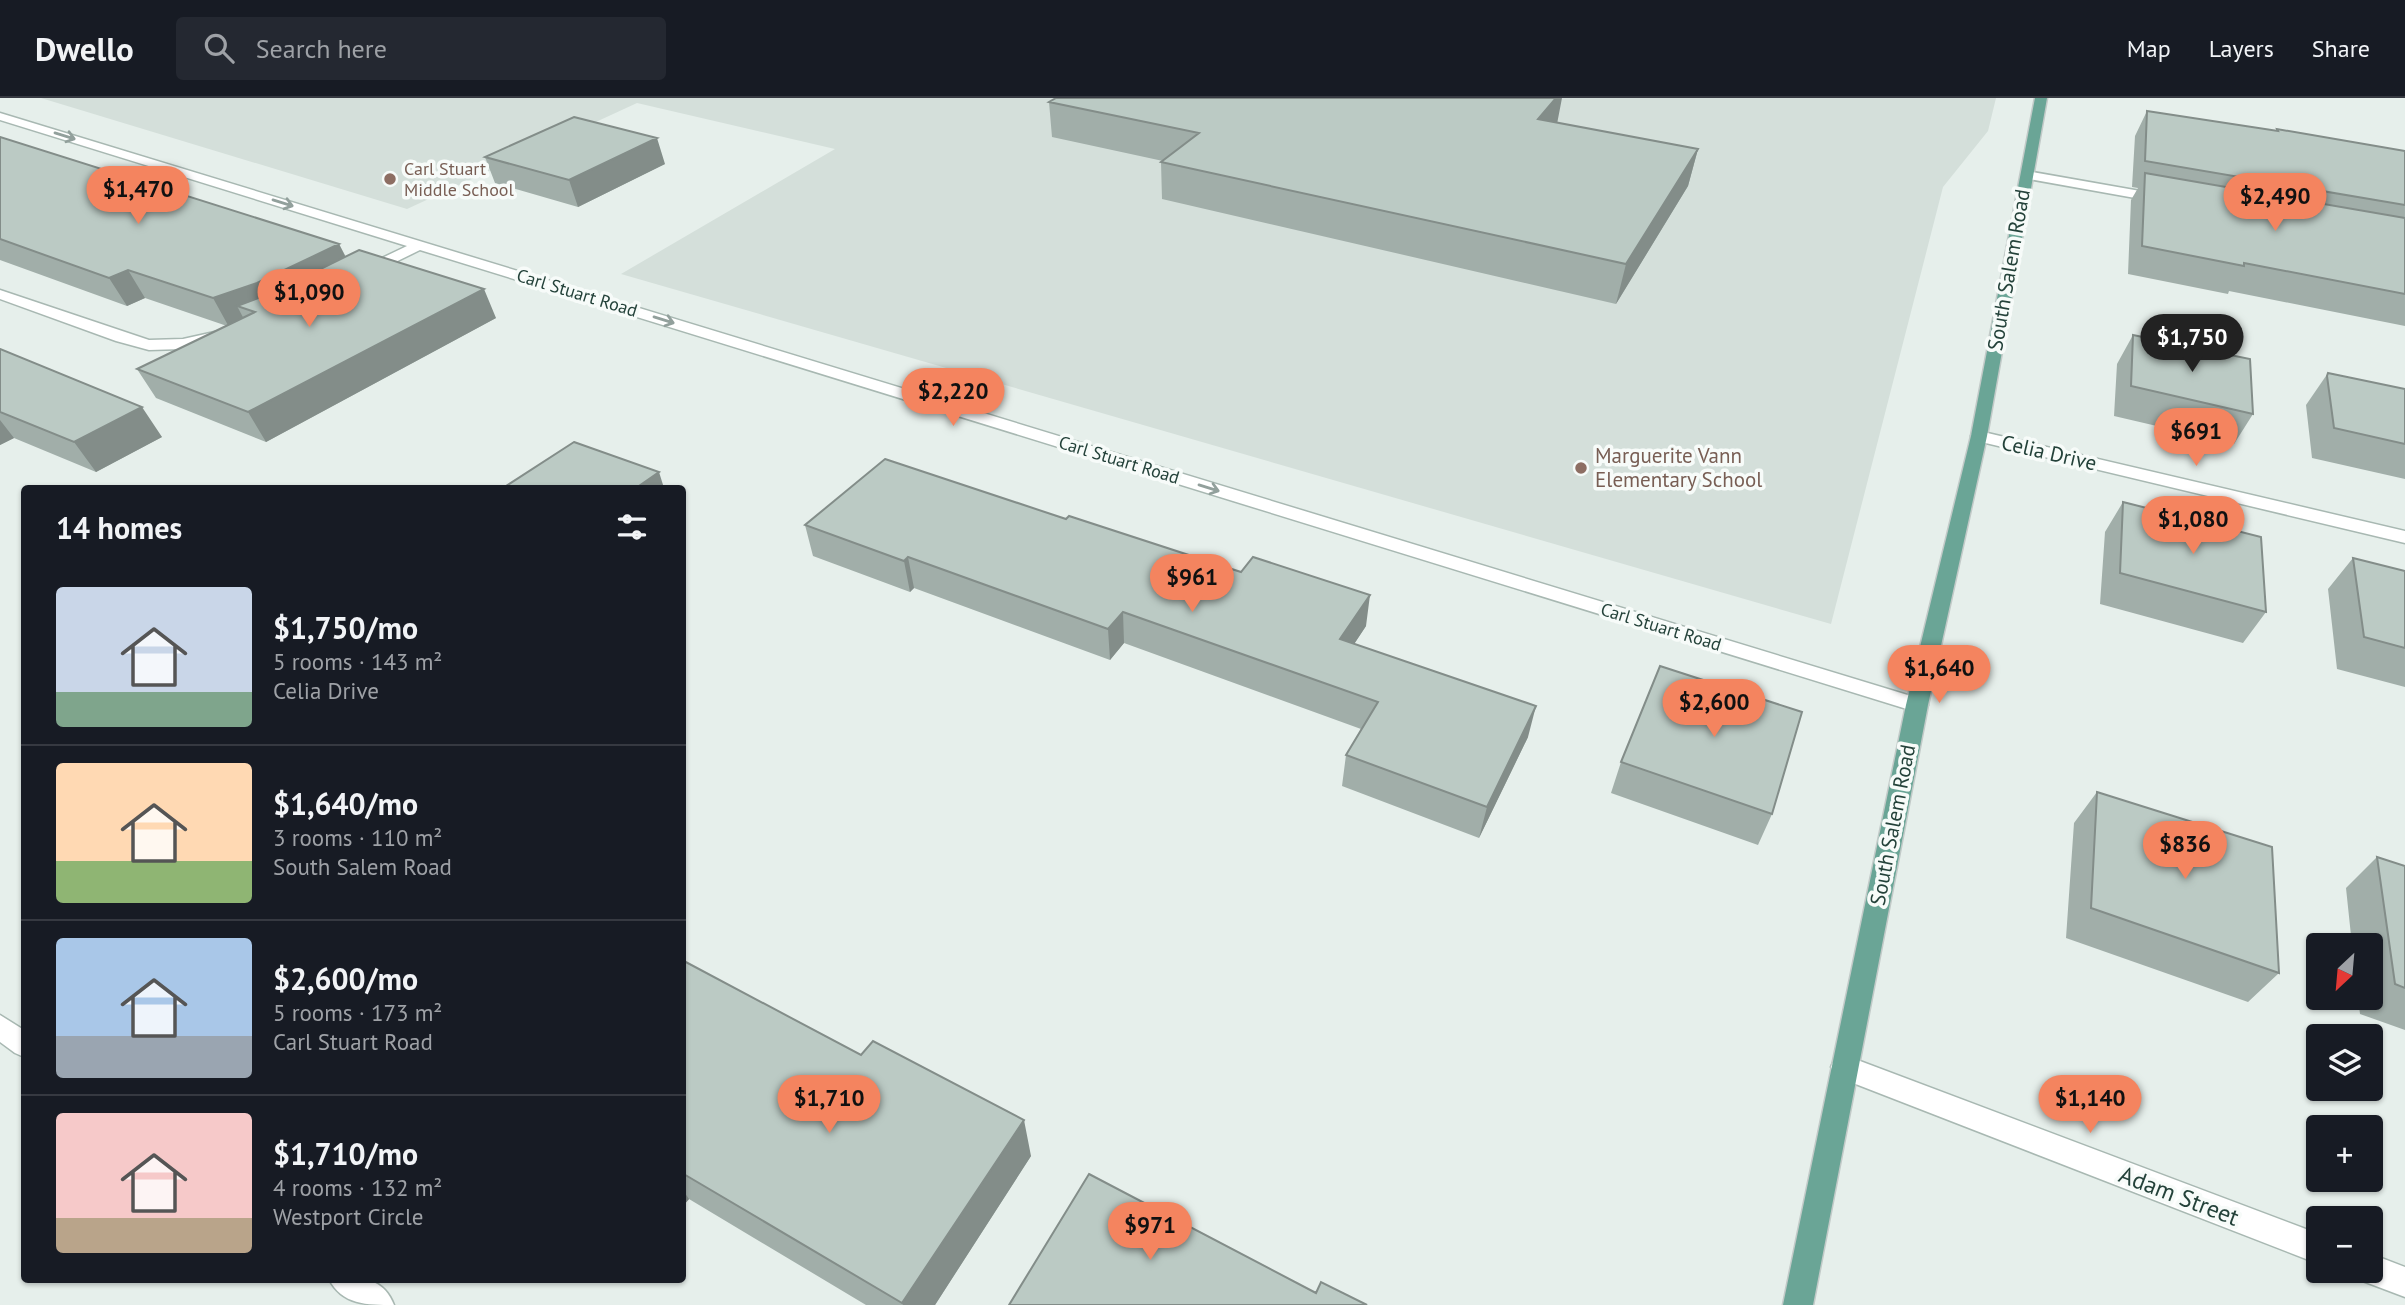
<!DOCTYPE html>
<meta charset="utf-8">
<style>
:root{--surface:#171b24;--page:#242831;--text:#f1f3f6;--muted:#9ea1a6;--line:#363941;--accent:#f4845f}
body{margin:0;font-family:"PT Sans",sans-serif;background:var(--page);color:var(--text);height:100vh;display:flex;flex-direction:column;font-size:26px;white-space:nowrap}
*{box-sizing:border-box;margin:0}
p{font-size:23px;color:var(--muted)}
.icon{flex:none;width:38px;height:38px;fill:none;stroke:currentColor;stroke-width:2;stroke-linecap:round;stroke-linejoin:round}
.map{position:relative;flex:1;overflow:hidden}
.side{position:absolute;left:21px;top:387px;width:665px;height:798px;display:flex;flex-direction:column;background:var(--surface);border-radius:7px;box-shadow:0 2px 5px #0004}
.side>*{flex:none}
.needle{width:46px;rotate:206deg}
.controls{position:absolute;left:2306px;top:835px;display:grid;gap:14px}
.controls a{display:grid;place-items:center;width:77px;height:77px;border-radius:7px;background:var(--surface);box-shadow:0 2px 5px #0004;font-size:35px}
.price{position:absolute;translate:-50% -60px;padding:0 16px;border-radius:24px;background:var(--accent);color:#111;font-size:23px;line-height:46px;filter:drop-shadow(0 2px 4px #0008)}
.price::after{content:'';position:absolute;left:50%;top:42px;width:21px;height:16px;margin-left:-10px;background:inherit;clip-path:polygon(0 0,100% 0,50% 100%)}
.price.on{background:#222;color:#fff}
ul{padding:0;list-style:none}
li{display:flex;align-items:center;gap:21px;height:175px;padding:0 35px}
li+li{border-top:2px solid var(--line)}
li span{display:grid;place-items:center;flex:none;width:196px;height:140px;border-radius:7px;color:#555}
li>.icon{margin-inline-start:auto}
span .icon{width:84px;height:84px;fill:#fffc;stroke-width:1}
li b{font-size:30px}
h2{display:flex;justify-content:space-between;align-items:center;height:84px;padding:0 35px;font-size:30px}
header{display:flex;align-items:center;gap:42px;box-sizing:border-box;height:98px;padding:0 35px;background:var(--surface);border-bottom:2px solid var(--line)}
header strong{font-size:33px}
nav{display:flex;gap:38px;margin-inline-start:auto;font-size:24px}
.search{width:490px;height:63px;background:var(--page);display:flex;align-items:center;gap:18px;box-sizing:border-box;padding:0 24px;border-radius:7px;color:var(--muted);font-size:26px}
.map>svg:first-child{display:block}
</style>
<header>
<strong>Dwello</strong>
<div class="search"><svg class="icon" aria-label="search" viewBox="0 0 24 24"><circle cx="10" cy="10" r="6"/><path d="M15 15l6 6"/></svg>Search here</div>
<nav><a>Map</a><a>Layers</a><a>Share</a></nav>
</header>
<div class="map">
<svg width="2405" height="1207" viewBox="0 0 2405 1207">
<rect width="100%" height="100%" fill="#e6efeb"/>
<path fill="#d4dfda" d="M41 0H1996L1988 33 1943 89 1831 526 621 176 835 51 637 5 407 111Z"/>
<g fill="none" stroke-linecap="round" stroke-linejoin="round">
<g stroke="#a8b8b2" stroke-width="3">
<path id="minor" d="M0 15 1924 602 1928 607 1924 612 1917 614 1910 612 420 152 369 177H359V171L407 148 0 22Z
M2027 73 2163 97 2169 101 2163 105 2023 80 2021 77Z
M0 192 149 242 183 241 219 233 227 238 224 241 183 251 149 252 116 243 0 201Z
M1979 333 2405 433V445L1973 342 1971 338 1973 334Z
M0 917 24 932V959L15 955 0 944Z
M1844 957 2319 1136V1166L1835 978 1831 969 1835 960Z
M2371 1156 2405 1169V1199L2360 1182 2357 1172H2371Z
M329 1181C357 1181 382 1176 394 1207 367 1207 342 1207 329 1181Z"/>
</g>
<g stroke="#c2cac8" stroke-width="3">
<path id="major" d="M2035 0H2047L1987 338 1928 607 1813 1207H1783L1906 607 1971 338Z"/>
</g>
<use href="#minor" fill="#fff" fill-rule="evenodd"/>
<use href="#major" fill="#6aa596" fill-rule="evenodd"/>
</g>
<path fill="#a1aea9" d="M1049 4 1557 25 1698 51 1688 88 1616 206 1162 101 1161 64 1163 63 1052 39Z
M2147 13 2276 33 2277 31 2405 53V228L2229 193 2228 196 2128 176 2131 102 2138 90 2132 89 2135 38Z
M0 39 339 146 346 159 496 220 266 344 156 300 137 271 227 228 145 200 127 208 0 162Z
M485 59 665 66 578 109 495 85Z
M2133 237 2253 316 2234 346 2114 318 2117 266Z
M0 251 162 339 96 374 14 340 0 347Z
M2328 275 2405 291V381L2312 360 2306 307Z
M2123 404 2266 514 2243 545 2100 506 2105 434Z
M805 427 1366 528 1354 546 1528 639 1479 740 1342 688 1346 657 1361 631 1124 545 1110 562 914 490 910 494 813 458Z
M2353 460 2405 473V589L2337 571 2328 491Z
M1621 664 1772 716 1758 747 1611 695Z
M2097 694 2279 875 2248 904 2066 840 2074 725Z
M2377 759 2405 768V932L2360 916 2358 900H2371V847H2352L2346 790Z
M682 862 1031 1058 935 1207H866L689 1101 682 1109Z"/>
<path fill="#838d89" d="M1556 0H1562L1557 26 1538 21Z
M657 40 665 66 578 109 569 82Z
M1698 51 1688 88 1616 206 1626 166Z
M339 146 353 174 255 214 237 208 245 223 229 229 213 200Z
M128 172 145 200 127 208 109 180Z
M484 191 496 220 266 344 248 314Z
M142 309 162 339 96 374 74 344Z
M0 322 14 340 0 347Z
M659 374 664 390H636Z
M908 459 914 490 910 494 904 463Z
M1370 497 1366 528 1337 572 1340 541Z
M1123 514 1124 545 1110 562 1108 531Z
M1536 608 1528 639 1479 740 1487 709Z
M1024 1022 1031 1058 935 1207H903L902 1205Z
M682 1091 689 1101 682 1109Z"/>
<path fill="#bbcac4" stroke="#838d89" stroke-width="2" d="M1056 0H1556L1538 21 1698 51 1626 166 1161 64 1199 35 1049 4Z
M2147 13 2278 33 2277 31 2405 53V107L2145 63Z
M574 19 657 40 569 82 485 59Z
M0 39 339 146 257 185 213 200 128 172 109 180 0 141Z
M2145 75 2405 120V196L2244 165V168L2142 148Z
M359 152 484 191 248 314 137 271 255 214 237 208 274 194Z
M2133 237 2250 261 2253 316 2131 288Z
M0 251 142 309 74 344 0 314Z
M2328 275 2405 291V346L2334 330 2327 278Z
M574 344 659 374 636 390H503Z
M885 361 1066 421 1069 418 1241 474 1253 459 1370 497 1340 541 1536 608 1487 709 1346 657 1378 604 1123 514 1108 531 908 459 904 463 805 427Z
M2123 404 2261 439 2266 514 2120 475Z
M2353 460 2405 473V550L2364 539Z
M1660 568 1802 614 1772 716 1621 664Z
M2097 694 2272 749 2279 875 2091 810Z
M2377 759 2405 768V890L2395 886Z
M682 862 861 957 873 943 1024 1022 902 1205 682 1075Z
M1089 1076 1316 1195 1321 1184 1367 1207H1009Z"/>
<defs><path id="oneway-shaft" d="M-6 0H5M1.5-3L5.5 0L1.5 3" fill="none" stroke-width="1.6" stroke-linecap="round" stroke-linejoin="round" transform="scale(1.75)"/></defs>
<g stroke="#92a09c">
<use href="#oneway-shaft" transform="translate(65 38) rotate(17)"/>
<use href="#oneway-shaft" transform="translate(283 105) rotate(17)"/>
<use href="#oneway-shaft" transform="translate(664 222) rotate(17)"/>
<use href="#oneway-shaft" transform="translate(1209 390) rotate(17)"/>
</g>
<g fill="#8d6e63" stroke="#f7fbf9" stroke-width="2.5">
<circle cx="390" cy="81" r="7"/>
<circle cx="1581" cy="370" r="7"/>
</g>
<g text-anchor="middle" stroke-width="7" stroke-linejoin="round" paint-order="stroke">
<g font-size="18" fill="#785e54" stroke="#f7fbf9" text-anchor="start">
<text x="404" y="77">Carl Stuart<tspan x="404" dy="21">Middle School</tspan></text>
</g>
<g font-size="18" fill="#24423a" stroke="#f7fbf9">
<text transform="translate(577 195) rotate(17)" y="6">Carl Stuart Road</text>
<text transform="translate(1119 362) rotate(17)" y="6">Carl Stuart Road</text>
<text transform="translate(1661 529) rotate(17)" y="6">Carl Stuart Road</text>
</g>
<g font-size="21" fill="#24423a" stroke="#f7fbf9">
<text transform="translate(2009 172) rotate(-80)" y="7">South Salem Road</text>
<text transform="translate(2049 355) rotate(13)" y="7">Celia Drive</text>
<text transform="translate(1893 727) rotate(-79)" y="7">South Salem Road</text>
</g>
<g font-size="21" fill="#785e54" stroke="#f7fbf9" text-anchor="start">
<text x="1595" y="365">Marguerite Vann<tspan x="1595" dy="24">Elementary School</tspan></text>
</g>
<g font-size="24" fill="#24423a" stroke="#f7fbf9">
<text transform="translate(2179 1098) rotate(21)" y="8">Adam Street</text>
</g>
</g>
</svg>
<div class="controls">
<a><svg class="needle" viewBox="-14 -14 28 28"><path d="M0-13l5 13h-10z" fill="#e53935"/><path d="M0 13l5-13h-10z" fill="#9ea1a6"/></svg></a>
<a><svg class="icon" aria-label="layers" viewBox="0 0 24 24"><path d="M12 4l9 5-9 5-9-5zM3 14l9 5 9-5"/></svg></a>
<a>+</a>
<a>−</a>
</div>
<b class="price" style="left:138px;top:128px">$1,470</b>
<b class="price" style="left:2275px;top:135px">$2,490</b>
<b class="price" style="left:309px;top:231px">$1,090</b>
<b class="price on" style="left:2192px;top:276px">$1,750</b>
<b class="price" style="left:953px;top:330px">$2,220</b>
<b class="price" style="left:2196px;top:370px">$691</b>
<b class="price" style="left:2193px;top:458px">$1,080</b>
<b class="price" style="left:1192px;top:516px">$961</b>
<b class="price" style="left:1939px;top:607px">$1,640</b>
<b class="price" style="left:1714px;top:641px">$2,600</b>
<b class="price" style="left:2185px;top:783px">$836</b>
<b class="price" style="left:829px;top:1037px">$1,710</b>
<b class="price" style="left:2090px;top:1037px">$1,140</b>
<b class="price" style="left:1150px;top:1164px">$971</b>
<section class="side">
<h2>14 homes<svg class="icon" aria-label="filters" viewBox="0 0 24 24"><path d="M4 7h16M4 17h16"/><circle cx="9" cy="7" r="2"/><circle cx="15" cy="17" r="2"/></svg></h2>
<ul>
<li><span style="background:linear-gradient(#c9d6e8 75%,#7fa58c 0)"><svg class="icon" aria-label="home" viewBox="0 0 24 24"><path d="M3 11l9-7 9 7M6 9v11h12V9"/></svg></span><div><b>$1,750/mo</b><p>5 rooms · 143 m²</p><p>Celia Drive</p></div></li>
<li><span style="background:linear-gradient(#ffd9b3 70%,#8fb573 0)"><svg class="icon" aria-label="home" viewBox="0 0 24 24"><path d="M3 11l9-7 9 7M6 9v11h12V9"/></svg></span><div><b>$1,640/mo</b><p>3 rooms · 110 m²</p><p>South Salem Road</p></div></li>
<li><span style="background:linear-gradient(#a9c7e8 70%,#9aa5b1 0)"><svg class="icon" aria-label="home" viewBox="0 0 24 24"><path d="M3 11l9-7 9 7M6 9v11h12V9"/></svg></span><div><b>$2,600/mo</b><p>5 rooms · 173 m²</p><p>Carl Stuart Road</p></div></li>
<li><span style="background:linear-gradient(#f6c9c9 75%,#b9a48a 0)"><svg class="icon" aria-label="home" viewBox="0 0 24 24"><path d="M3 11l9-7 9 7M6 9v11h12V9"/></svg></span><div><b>$1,710/mo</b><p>4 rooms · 132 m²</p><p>Westport Circle</p></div></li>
</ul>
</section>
</div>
